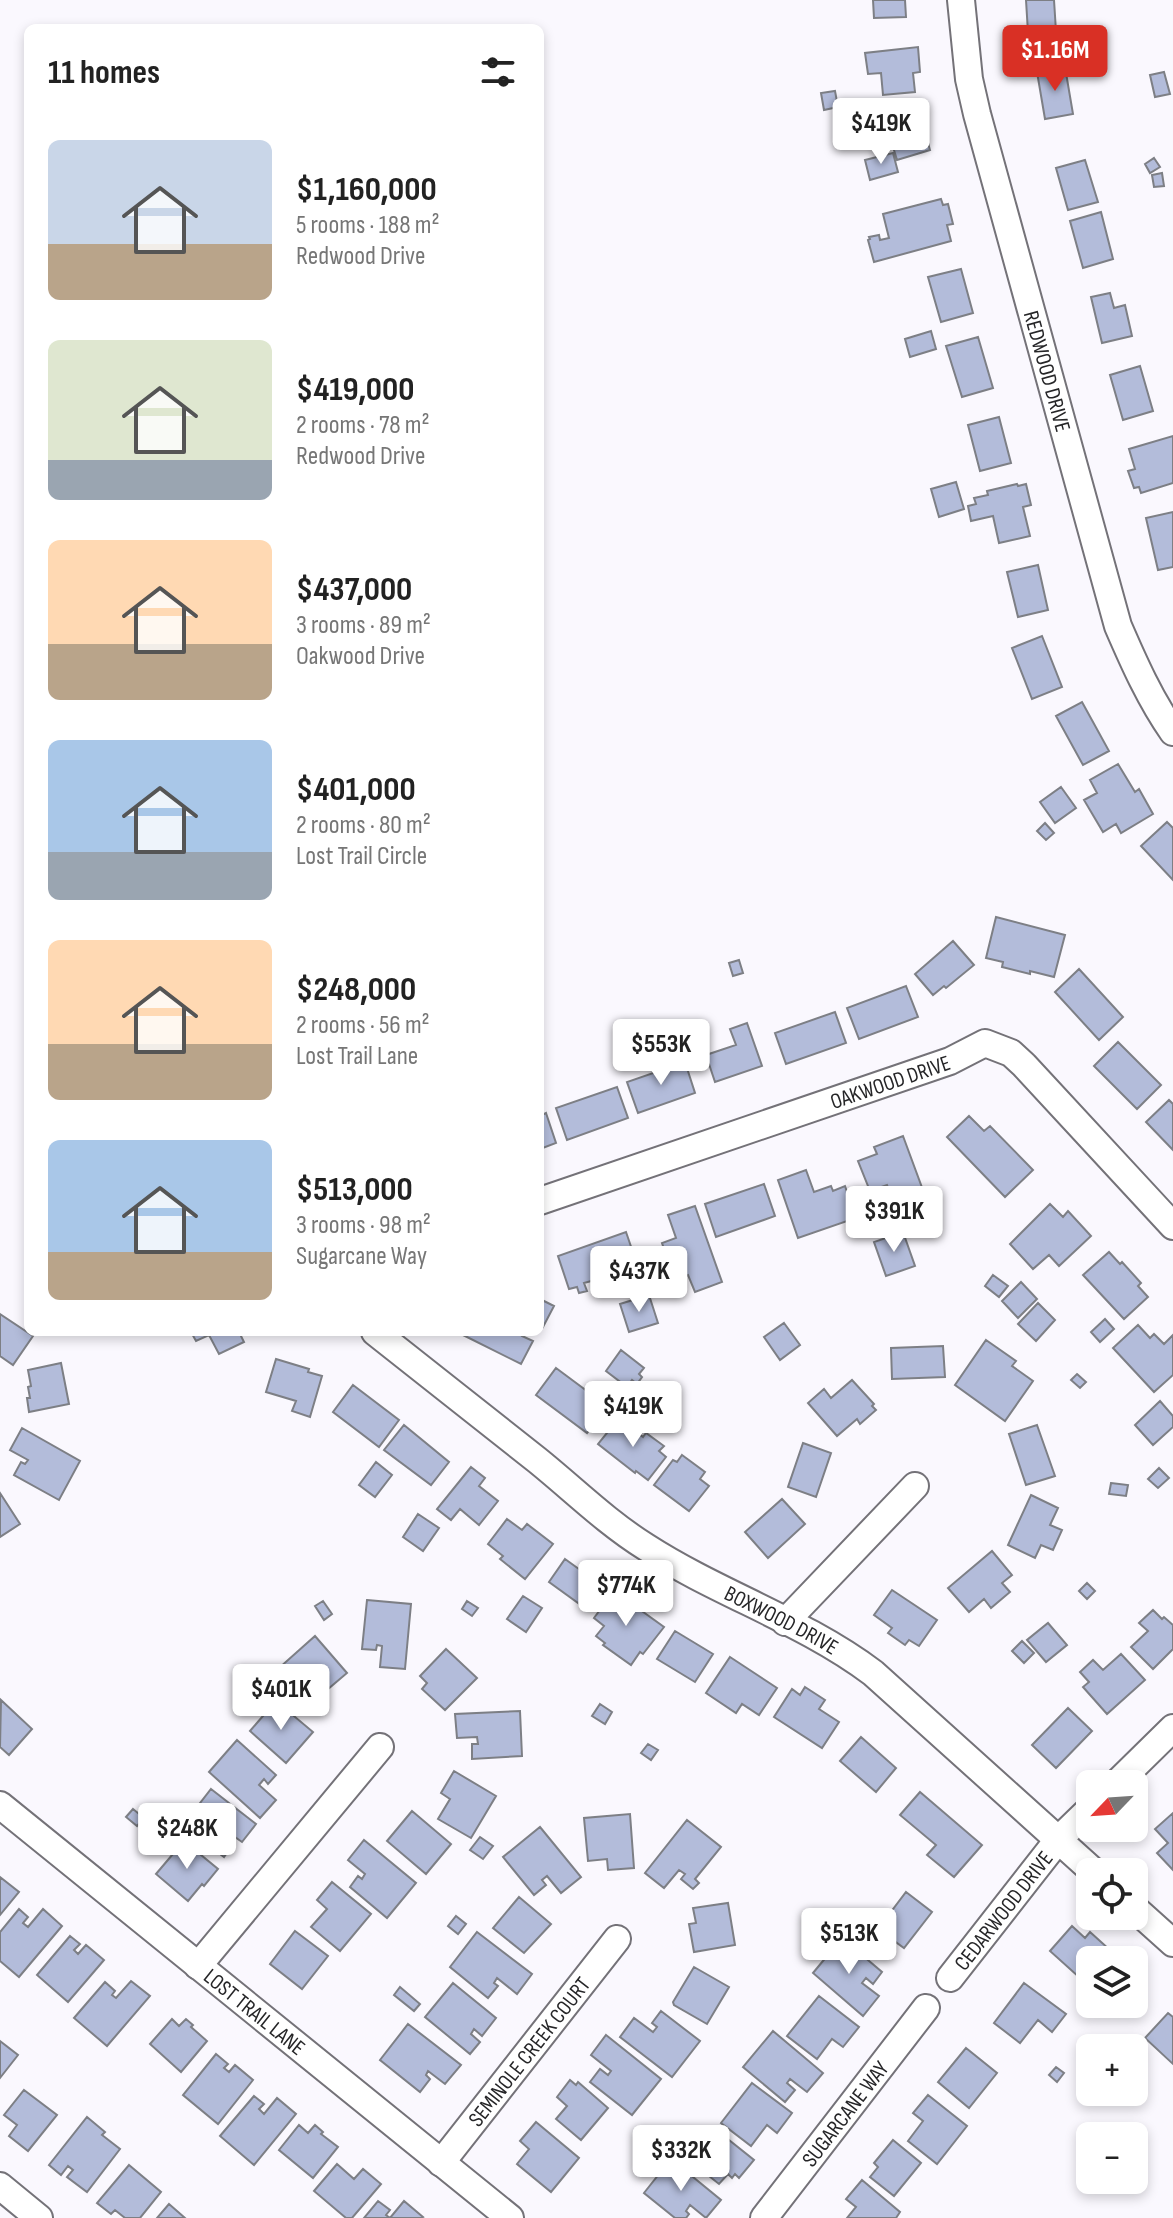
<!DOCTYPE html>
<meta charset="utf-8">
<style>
:root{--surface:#fff;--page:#f6f6f6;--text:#222;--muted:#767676;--accent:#d93025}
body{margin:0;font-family:"Sofia Sans Condensed",sans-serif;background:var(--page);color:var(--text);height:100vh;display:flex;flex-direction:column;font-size:30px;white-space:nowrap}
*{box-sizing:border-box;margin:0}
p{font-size:26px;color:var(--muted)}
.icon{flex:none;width:44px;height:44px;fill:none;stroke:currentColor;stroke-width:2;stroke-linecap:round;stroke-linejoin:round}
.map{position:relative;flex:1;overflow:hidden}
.sheet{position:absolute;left:24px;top:24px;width:520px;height:1312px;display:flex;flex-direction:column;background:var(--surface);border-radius:12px;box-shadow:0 4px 12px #0003}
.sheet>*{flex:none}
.needle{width:52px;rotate:245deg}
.fabs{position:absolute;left:1076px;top:1770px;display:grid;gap:16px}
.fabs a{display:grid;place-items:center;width:72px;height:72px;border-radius:12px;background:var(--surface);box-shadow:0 4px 12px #0003;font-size:40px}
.price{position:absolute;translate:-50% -68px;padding:0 18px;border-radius:8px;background:#fff;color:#222;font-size:26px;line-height:52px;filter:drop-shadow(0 2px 4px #0008)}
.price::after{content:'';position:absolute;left:50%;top:48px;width:24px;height:18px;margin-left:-12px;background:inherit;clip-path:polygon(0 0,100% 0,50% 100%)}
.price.on{background:var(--accent);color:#fff}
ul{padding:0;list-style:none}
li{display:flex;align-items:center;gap:24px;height:200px;padding:0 24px}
li span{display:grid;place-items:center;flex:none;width:224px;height:160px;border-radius:12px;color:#555}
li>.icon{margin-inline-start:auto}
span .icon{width:96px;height:96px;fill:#fffc;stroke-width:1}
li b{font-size:34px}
h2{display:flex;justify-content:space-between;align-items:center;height:96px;padding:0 24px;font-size:34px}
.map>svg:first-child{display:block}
</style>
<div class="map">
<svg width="1173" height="2218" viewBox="0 0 1173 2218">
<rect width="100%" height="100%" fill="#faf8fe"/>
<path fill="#b3bcda" stroke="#7d7f85" stroke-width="2" d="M873 0H905L906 17 874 18Z
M1026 0H1054L1057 47 1029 49Z
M918 47 920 72 913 73 915 92 883 95 881 73 868 74 865 53Z
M1065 67 1073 114 1045 119 1037 72Z
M1164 72 1170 94 1155 97 1150 75Z
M835 91 838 107 824 110 821 93Z
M918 107 930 150 897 160 884 117Z
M893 153 898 172 870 180 865 160Z
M1154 158 1160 167 1150 173 1145 164Z
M1085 160 1098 202 1068 210 1056 168Z
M1162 173 1164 186 1154 187 1152 175Z
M941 199 943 205 948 204 953 224 947 225 951 241 874 262 868 240 870 239 869 237 879 235 880 240 889 238 883 214Z
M1101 212 1113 259 1083 268 1070 221Z
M961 269 973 313 941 322 928 277Z
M1110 293 1114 308 1125 305 1132 336 1102 343 1091 297Z
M931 331 936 349 910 357 905 339Z
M978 337 993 388 962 397 946 346Z
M1140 366 1153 411 1123 420 1110 375Z
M999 417 1011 463 980 471 968 425Z
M1173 436V483L1141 493 1139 487 1134 488 1128 471 1135 469 1129 449Z
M956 482 964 509 939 517 931 489Z
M1017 484 1018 486 1026 484 1031 505 1023 507 1030 536 999 543 993 516 971 521 968 506 976 504 974 498 988 495 987 491Z
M1173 512V567L1158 570 1146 518Z
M1038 565 1048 610 1018 617 1007 572Z
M1042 636 1062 687 1032 699 1012 648Z
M1082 702 1109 751 1083 765 1056 716Z
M1118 764 1135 792 1139 789 1153 814 1121 833 1116 824 1103 832 1084 800 1097 793 1090 780Z
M1061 787 1076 808 1055 823 1040 802Z
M1167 822 1173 828V880L1141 846Z
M1045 823 1054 833 1046 840 1037 831Z
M996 917 1065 935 1054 977 1030 971V974L1002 967 1003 962 986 958Z
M953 941 974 965 946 988 944 986 933 995 915 974Z
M739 960 743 973 733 976 729 963Z
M1079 969 1123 1017 1099 1040 1055 992Z
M906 986 918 1017 859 1039 847 1008Z
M835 1012 846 1043 786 1064 775 1033Z
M747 1023 762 1066 715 1082 706 1055 736 1045 730 1029Z
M1118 1042 1161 1085 1137 1109 1094 1066Z
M633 1045 638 1063 622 1067 616 1049Z
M685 1062 695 1093 638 1113 627 1082Z
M617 1087 628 1118 567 1140 556 1108Z
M1169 1100 1173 1104V1150L1146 1122Z
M546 1113 556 1143 540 1149V1116Z
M969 1116 984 1131 990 1126 1033 1170 1005 1197 947 1137Z
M903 1136 931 1212 901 1223 887 1185 870 1191 858 1161 877 1154 874 1147Z
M806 1170 814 1192 831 1186 833 1191 845 1186 856 1218 798 1238 778 1180Z
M764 1184 775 1216 716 1237 705 1204Z
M1050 1204 1063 1217 1068 1211 1091 1236 1059 1266 1049 1255 1033 1269 1010 1244Z
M695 1206 722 1282 695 1292 688 1275 660 1285 649 1254 664 1249 662 1243 676 1238 668 1215Z
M626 1232 637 1264 625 1268 629 1280 599 1291 595 1280 584 1283 587 1291 579 1293 577 1287 569 1289 558 1256Z
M903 1232 915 1266 886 1276 874 1242Z
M1109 1252 1120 1264 1122 1262 1141 1283 1138 1286 1148 1297 1124 1319 1083 1275Z
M993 1275 1008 1286 999 1297 985 1286Z
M1021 1282 1037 1299 1018 1318 1002 1301Z
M649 1295 658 1323 629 1332 620 1304Z
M540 1299 554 1306 543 1327 540 1325Z
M1038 1303 1055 1320 1036 1341 1018 1324Z
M0 1314 33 1336 13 1365 0 1356Z
M1105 1319 1114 1329 1100 1342 1091 1332Z
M784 1323 800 1345 780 1360 764 1337Z
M1138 1325 1150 1338 1154 1334 1164 1344 1173 1335V1375L1154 1392 1113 1348Z
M191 1332H239L244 1342 219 1354 209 1335 196 1341Z
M465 1332H524L522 1336 533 1341 521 1364 463 1335Z
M986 1340 1016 1361 1012 1366 1033 1381 1005 1421 955 1385Z
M943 1346 945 1377 892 1379 891 1348Z
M621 1350 644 1368 639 1374 642 1377 637 1384 632 1380 627 1387 606 1371Z
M276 1359 309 1369 308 1372 322 1376 310 1417 292 1411 296 1401 266 1392Z
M61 1363 69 1404 29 1412 27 1398H30L28 1387 31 1386 28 1370Z
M556 1368 607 1406 587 1433 536 1395Z
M1077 1374 1086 1382 1080 1388 1071 1380Z
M852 1380 874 1404 872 1406 876 1410 860 1424 857 1419 837 1436 808 1403 824 1389 831 1398Z
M353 1385 399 1420 379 1447 333 1412Z
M1160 1401 1173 1416V1427L1153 1445 1135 1425Z
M619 1418 643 1437 646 1433 664 1446 659 1451 666 1457 648 1480 636 1471 635 1473 598 1444Z
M404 1425 449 1462 431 1485 384 1450Z
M1037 1425 1055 1476 1026 1485 1009 1434Z
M22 1428 80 1461 59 1500 14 1475 21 1462 25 1464 28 1460 10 1450Z
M803 1443 831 1453 816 1497 788 1487Z
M682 1455 705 1472 700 1479 709 1486 689 1511 654 1485 673 1460 677 1462Z
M376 1462 392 1475 375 1497 359 1485Z
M471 1467 485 1478 479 1486 498 1501 479 1525 460 1509 451 1520 437 1509Z
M1159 1468 1169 1478 1158 1488 1148 1479Z
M1111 1483 1128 1485 1126 1496 1109 1494Z
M0 1493 20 1524 0 1537Z
M1031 1495 1058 1508 1050 1525 1062 1530 1053 1550 1041 1545 1035 1558 1008 1545Z
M782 1499 805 1524 768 1558 745 1532Z
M418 1514 439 1528 423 1551 403 1537Z
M507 1519 522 1530 527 1524 553 1544 525 1579 500 1559 503 1556 488 1544Z
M992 1551 1012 1575 1002 1583 1010 1592 991 1608 984 1599 969 1612 948 1588Z
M565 1559 601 1585 585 1608 549 1582Z
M1087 1583 1095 1591 1087 1599 1079 1591Z
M892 1590 937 1620 919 1646 909 1640 905 1645 888 1633 892 1628 874 1615Z
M614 1591 664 1627 643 1654 640 1652 631 1665 603 1645 605 1643 596 1636 604 1626 594 1618Z
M523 1596 542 1608 526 1632 507 1619Z
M367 1600 411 1604 405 1669 380 1667 382 1646 377 1645 376 1650 362 1649Z
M323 1601 332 1614 324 1620 315 1606Z
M467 1601 478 1608 472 1616 462 1609Z
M1153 1610 1162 1619 1164 1617 1173 1625V1649L1153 1669 1131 1647 1148 1631 1139 1623Z
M1048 1623 1067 1645 1046 1662 1027 1640Z
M675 1631 713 1654 695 1682 657 1659Z
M315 1636 347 1673 328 1689 319 1679 302 1694 279 1668Z
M1022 1641 1034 1653 1024 1663 1012 1651Z
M446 1649 477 1678 445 1710 422 1689 427 1683 420 1676Z
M1121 1654 1145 1680 1107 1714 1083 1687 1089 1682 1080 1672 1093 1660 1103 1670Z
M730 1657 777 1688 759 1715 742 1704 736 1713 706 1693Z
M805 1687 825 1700 819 1709 839 1722 822 1748 774 1717 792 1689 800 1695Z
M1 1700 32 1729 9 1755 0 1747Z
M276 1701 313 1732 286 1763 250 1731Z
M600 1704 612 1712 605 1724 592 1716Z
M1068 1708 1092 1731 1056 1768 1032 1745Z
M520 1711 522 1756 472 1759V1744H478L477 1737 457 1738 455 1714Z
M861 1737 896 1768 876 1792 840 1761Z
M237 1740 276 1775 268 1784 264 1779 259 1785 276 1800 260 1818 209 1772Z
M648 1744 658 1750 651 1760 641 1753Z
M454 1771 496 1796 471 1838 438 1819 450 1799 441 1793Z
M211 1789 256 1824 242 1842 232 1835 228 1841 233 1844 224 1857 183 1825Z
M920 1792 982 1845 954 1877 927 1855 936 1845 900 1815Z
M133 1809 144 1818 137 1826 126 1817Z
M412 1811 451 1844 426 1874 387 1841Z
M1173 1813V1870L1157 1853 1168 1843 1155 1829Z
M630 1814 634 1868 608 1870 607 1859 588 1861 584 1818Z
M687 1820 721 1847 695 1879 699 1883 693 1889 681 1879 685 1874 679 1870 664 1888 645 1873Z
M540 1827 581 1877 561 1893 547 1876 542 1880 546 1885 534 1895 503 1857Z
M480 1837 493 1846 483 1859 470 1850Z
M364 1840 416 1883 387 1918 350 1887 358 1876 362 1879 365 1874 348 1860Z
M184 1841 218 1869 204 1886 202 1884 188 1901 156 1874Z
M0 1877 19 1892 0 1915Z
M332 1882 371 1914 340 1951 311 1927 327 1909 317 1900Z
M906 1892 932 1912 904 1948 878 1929Z
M519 1897 551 1924 524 1953 493 1928Z
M728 1903 735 1945 694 1952 689 1924 696 1923 693 1908Z
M19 1909 28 1917 23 1923 28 1927 43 1909 62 1926 19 1977 0 1961V1932Z
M456 1916 466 1924 458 1934 448 1926Z
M1072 1926 1085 1938 1090 1932 1110 1950 1105 1956 1110 1960H1090V1987L1050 1951Z
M295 1931 328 1956 302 1989 270 1964Z
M477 1932 532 1974 517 1994 497 1978 494 1983 498 1986 488 1998 450 1967Z
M70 1936 80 1944 74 1950 78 1954 86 1945 104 1960 68 2002 37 1975Z
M842 1938 882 1972 873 1984 866 1978 862 1983 879 1996 863 2016 813 1973Z
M694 1967 729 1987 707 2024 674 2005 673 2002Z
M131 1981 150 1996 107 2046 74 2018 105 1982 115 1991 112 1995 116 1998Z
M453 1983 496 2018 482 2036 474 2029 471 2034 480 2042 470 2054 425 2017Z
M1024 1983 1066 2014 1052 2032 1038 2020 1020 2043 994 2023Z
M400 1987 420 2004 414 2011 394 1995Z
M819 1996 859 2027 843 2047 832 2039 817 2059 787 2036Z
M661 2011 700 2041 672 2077 620 2037 634 2018 653 2032 657 2027 652 2023Z
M1168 2013 1173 2017V2064L1145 2038Z
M172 2019 179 2026 186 2019 193 2025 191 2027 207 2041 181 2072 150 2044Z
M408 2024 461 2065 445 2084 428 2071 426 2075 430 2079 420 2092 380 2060Z
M773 2031 823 2073 807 2092 790 2079 787 2083 795 2090 785 2102 743 2067Z
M606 2035 661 2079 632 2115 590 2082 600 2069 608 2075 611 2071 591 2055Z
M0 2041 18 2055 0 2078Z
M966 2048 997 2073 969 2108 938 2082Z
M216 2054 228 2064 224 2068 229 2072 235 2065 253 2080 218 2124 183 2095Z
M1056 2067 1064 2073 1057 2082 1049 2075Z
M570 2080 576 2085 578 2082 608 2108 581 2140 556 2119 567 2106 557 2097Z
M752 2083 792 2113 777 2133 767 2125 751 2146 721 2123Z
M24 2090 57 2115 28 2151 9 2136 17 2125 4 2115Z
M928 2095 967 2126 937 2164 908 2141 923 2121 913 2113Z
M254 2096 264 2104 259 2109 264 2114 277 2098 296 2114 254 2165 220 2136Z
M87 2117 105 2132 102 2135 120 2149 87 2192 67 2177 73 2170 68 2166 61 2175 49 2165Z
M536 2122 579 2158 551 2192 517 2164 529 2149 520 2141Z
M299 2125 308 2133 315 2125 323 2132 321 2134 338 2147 313 2178 279 2150Z
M719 2132 754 2160 739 2178 735 2174 732 2178 728 2174 719 2184 694 2164Z
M893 2140 921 2163 894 2196 870 2177 878 2167 874 2163Z
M671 2159 721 2200 706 2218 690 2205 686 2211 689 2214 686 2218H675L644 2193Z
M337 2164 354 2179 363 2169 381 2184 352 2218H346L314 2191Z
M129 2165 161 2192 140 2218H125L115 2210 111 2214 97 2203Z
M862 2180 900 2212 896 2218H847L856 2207 846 2199Z
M378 2201 390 2210 386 2215 390 2218 404 2201 423 2217 421 2218H364Z
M169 2204 185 2218H157Z"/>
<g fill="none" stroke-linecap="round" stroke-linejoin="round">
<g stroke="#747278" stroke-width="30">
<g id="minor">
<path id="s1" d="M961 0 969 79 977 114 1118 626C1134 663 1150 699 1173 732"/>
<path id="s2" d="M540 1201 950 1061 985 1043 1011 1053 1024 1065 1173 1226"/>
<path id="s3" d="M375 1332C429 1375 483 1417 537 1460 573 1489 606 1522 646 1547 719 1594 804 1621 873 1673L1094 1872"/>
<path d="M785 1622 915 1486"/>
<path d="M1116 1784 1173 1728"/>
<path id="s4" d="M0 1805 510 2218"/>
<path d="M1134 1908 1173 1943"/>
<path d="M198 1966 380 1747"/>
<path id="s5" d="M950 1978 1058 1840 1090 1809"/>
<path id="s6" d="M441 2163 617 1939"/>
<path d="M0 2186 39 2218"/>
<path id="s7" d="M764 2218 926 2008"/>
</g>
</g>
<use href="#minor" stroke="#fff" stroke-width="26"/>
</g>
<g text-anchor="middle" stroke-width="6" stroke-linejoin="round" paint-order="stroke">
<g font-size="22" fill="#262628" stroke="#faf8fe">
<text dy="8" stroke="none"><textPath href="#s1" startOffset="382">REDWOOD DRIVE</textPath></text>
<text dy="8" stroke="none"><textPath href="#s2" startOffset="370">OAKWOOD DRIVE</textPath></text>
<text dy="8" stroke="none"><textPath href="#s3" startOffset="500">BOXWOOD DRIVE</textPath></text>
<text dy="8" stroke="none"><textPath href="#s5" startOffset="86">CEDARWOOD DRIVE</textPath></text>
<text dy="8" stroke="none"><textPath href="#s4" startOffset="328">LOST TRAIL LANE</textPath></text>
<text dy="8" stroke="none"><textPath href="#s6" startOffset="142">SEMINOLE CREEK COURT</textPath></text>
<text dy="8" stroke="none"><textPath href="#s7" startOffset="132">SUGARCANE WAY</textPath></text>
</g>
</g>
</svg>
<div class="fabs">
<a><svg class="needle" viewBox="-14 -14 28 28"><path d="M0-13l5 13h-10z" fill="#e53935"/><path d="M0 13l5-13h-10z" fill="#767676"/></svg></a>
<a><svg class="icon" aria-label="locate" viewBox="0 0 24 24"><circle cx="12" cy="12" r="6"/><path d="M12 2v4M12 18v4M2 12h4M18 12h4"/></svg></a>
<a><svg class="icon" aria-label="layers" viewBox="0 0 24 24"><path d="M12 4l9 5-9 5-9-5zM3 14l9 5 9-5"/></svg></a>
<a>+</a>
<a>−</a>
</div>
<b class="price on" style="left:1055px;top:93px">$1.16M</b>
<b class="price" style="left:881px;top:166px">$419K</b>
<b class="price" style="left:661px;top:1087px">$553K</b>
<b class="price" style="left:894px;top:1254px">$391K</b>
<b class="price" style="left:639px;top:1314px">$437K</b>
<b class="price" style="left:633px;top:1449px">$419K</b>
<b class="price" style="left:626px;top:1628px">$774K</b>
<b class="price" style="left:281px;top:1732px">$401K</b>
<b class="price" style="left:187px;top:1871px">$248K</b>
<b class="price" style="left:849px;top:1976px">$513K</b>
<b class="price" style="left:681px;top:2193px">$332K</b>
<section class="sheet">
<h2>11 homes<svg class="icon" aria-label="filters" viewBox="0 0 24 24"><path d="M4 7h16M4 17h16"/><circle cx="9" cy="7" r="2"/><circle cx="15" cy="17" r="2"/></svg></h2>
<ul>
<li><span style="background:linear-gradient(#c9d6e8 65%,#b9a48a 0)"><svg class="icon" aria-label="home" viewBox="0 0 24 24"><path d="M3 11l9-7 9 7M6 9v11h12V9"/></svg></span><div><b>$1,160,000</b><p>5 rooms · 188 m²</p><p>Redwood Drive</p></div></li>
<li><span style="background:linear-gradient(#dfe7d0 75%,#9aa5b1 0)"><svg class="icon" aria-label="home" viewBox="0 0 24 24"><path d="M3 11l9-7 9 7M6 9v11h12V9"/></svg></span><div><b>$419,000</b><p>2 rooms · 78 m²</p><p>Redwood Drive</p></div></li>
<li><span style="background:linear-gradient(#ffd9b3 65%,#b9a48a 0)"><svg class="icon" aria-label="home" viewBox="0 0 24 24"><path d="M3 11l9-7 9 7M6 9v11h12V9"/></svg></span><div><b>$437,000</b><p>3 rooms · 89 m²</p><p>Oakwood Drive</p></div></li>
<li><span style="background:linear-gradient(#a9c7e8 70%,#9aa5b1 0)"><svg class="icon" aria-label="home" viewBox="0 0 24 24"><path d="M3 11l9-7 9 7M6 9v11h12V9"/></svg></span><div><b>$401,000</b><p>2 rooms · 80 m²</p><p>Lost Trail Circle</p></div></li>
<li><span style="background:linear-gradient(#ffd9b3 65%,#b9a48a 0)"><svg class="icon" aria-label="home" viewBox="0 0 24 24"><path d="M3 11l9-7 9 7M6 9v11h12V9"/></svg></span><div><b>$248,000</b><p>2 rooms · 56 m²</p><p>Lost Trail Lane</p></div></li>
<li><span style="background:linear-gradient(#a9c7e8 70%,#b9a48a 0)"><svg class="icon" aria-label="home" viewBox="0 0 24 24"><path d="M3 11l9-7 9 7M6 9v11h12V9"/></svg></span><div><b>$513,000</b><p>3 rooms · 98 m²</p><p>Sugarcane Way</p></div></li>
</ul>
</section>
</div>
